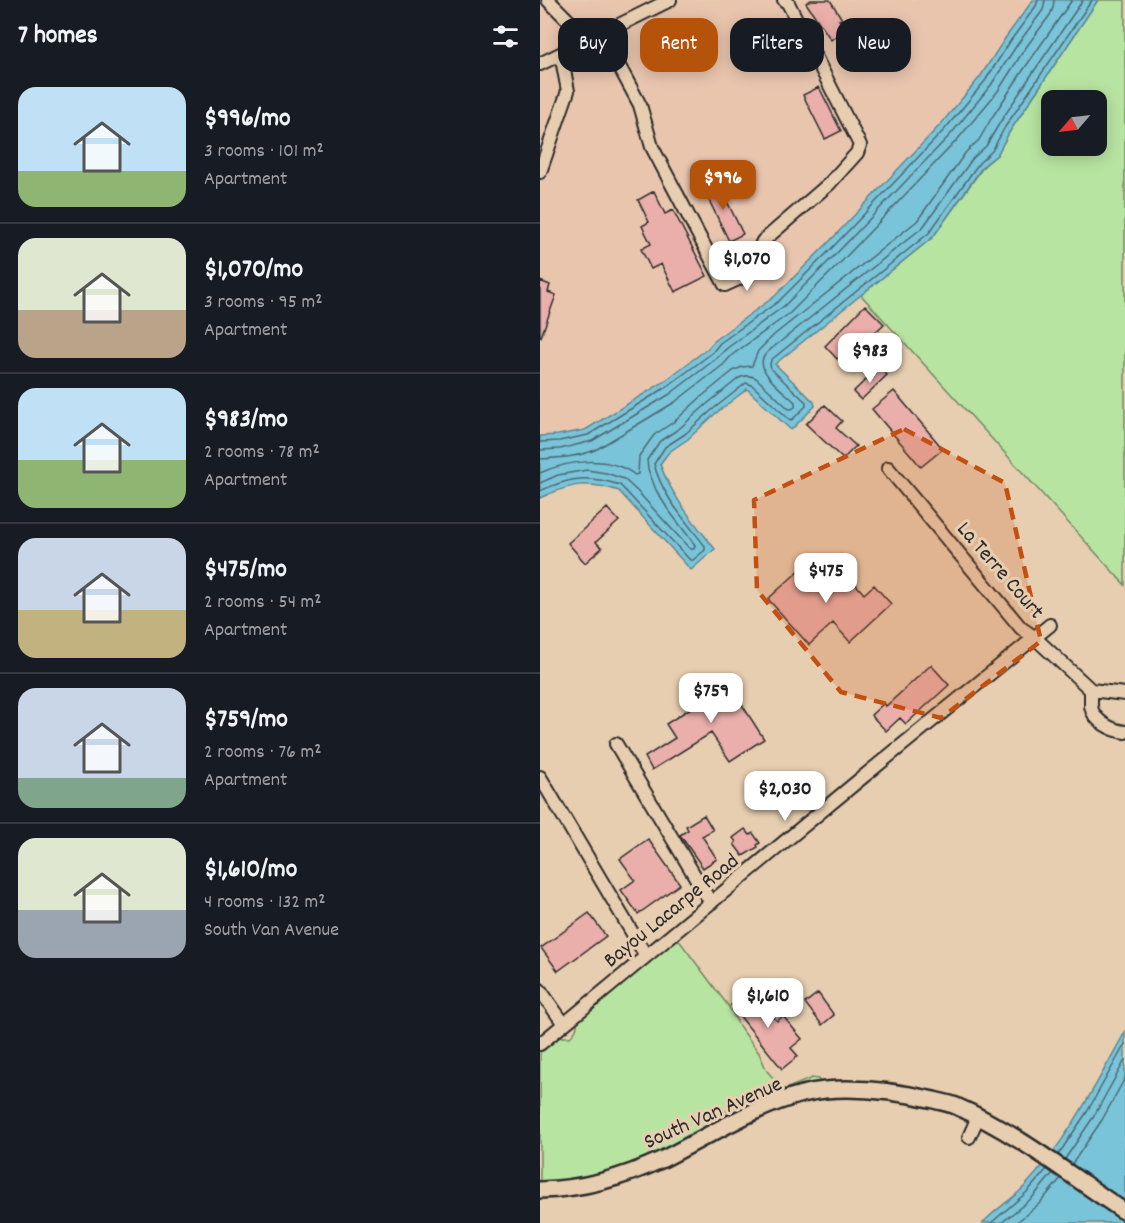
<!DOCTYPE html>
<meta charset="utf-8">
<style>
:root{--surface:#171b24;--page:#242831;--text:#f1f3f6;--muted:#9ea1a6;--line:#363941;--accent:#b45309}
body{margin:0;font-family:Dekko,sans-serif;background:var(--page);color:var(--text);height:100vh;display:flex;flex-direction:column;font-size:22px;white-space:nowrap}
*{box-sizing:border-box;margin:0}
p{font-size:20px;color:var(--muted)}
.icon{flex:none;width:33px;height:33px;fill:none;stroke:currentColor;stroke-width:2;stroke-linecap:round;stroke-linejoin:round}
.map{position:relative;flex:1;overflow:hidden}
.panel{display:flex;flex-direction:column;background:var(--surface);width:540px}
.panel>*{flex:none}
.banner{position:absolute;left:18px;top:18px;width:477px;height:54px;display:flex;gap:12px}
.needle{width:39px;rotate:242deg}
.buttons{position:absolute;left:501px;top:90px;display:grid;gap:12px}
.buttons a{display:grid;place-items:center;width:66px;height:66px;border-radius:12px;background:var(--surface);box-shadow:0 3px 15px #0003;font-size:30px}
.price{position:absolute;translate:-50% -51px;padding:0 14px;border-radius:12px;background:#fff;color:#222;font-size:20px;line-height:39px;filter:drop-shadow(0 2px 3px #0008)}
.price::after{content:'';position:absolute;left:50%;top:36px;width:18px;height:14px;margin-left:-9px;background:inherit;clip-path:polygon(0 0,100% 0,50% 100%)}
.price.current{background:var(--accent);color:#fff}
ul{padding:0;list-style:none}
li{display:flex;align-items:center;gap:18px;height:150px;padding:0 18px}
li+li{border-top:2px solid var(--line)}
li span{display:grid;place-items:center;flex:none;width:168px;height:120px;border-radius:18px;color:#555}
li>.icon{margin-inline-start:auto}
span .icon{width:72px;height:72px;fill:#fffc;stroke-width:1}
li b{font-size:26px}
h2{display:flex;justify-content:space-between;align-items:center;height:72px;padding:0 18px;font-size:26px}
.chip{padding:0 21px;border-radius:18px;background:var(--surface);box-shadow:0 3px 15px #0003;font-size:21px;line-height:54px}
.chip.current{background:var(--accent);color:#fff}
main{display:flex;flex:1;min-height:0}
.map>svg:first-child{display:block}
</style>
<main>
<section class="panel">
<h2>7 homes<svg class="icon" aria-label="filters" viewBox="0 0 24 24"><path d="M4 7h16M4 17h16"/><circle cx="9" cy="7" r="2"/><circle cx="15" cy="17" r="2"/></svg></h2>
<ul>
<li><span style="background:linear-gradient(#bfe0f5 70%,#8fb573 0)"><svg class="icon" aria-label="home" viewBox="0 0 24 24"><path d="M3 11l9-7 9 7M6 9v11h12V9"/></svg></span><div><b>$996/mo</b><p>3 rooms · 101 m²</p><p>Apartment</p></div></li>
<li><span style="background:linear-gradient(#dfe7d0 60%,#b9a48a 0)"><svg class="icon" aria-label="home" viewBox="0 0 24 24"><path d="M3 11l9-7 9 7M6 9v11h12V9"/></svg></span><div><b>$1,070/mo</b><p>3 rooms · 95 m²</p><p>Apartment</p></div></li>
<li><span style="background:linear-gradient(#bfe0f5 60%,#8fb573 0)"><svg class="icon" aria-label="home" viewBox="0 0 24 24"><path d="M3 11l9-7 9 7M6 9v11h12V9"/></svg></span><div><b>$983/mo</b><p>2 rooms · 78 m²</p><p>Apartment</p></div></li>
<li><span style="background:linear-gradient(#c9d6e8 60%,#c2b280 0)"><svg class="icon" aria-label="home" viewBox="0 0 24 24"><path d="M3 11l9-7 9 7M6 9v11h12V9"/></svg></span><div><b>$475/mo</b><p>2 rooms · 54 m²</p><p>Apartment</p></div></li>
<li><span style="background:linear-gradient(#c9d6e8 75%,#7fa58c 0)"><svg class="icon" aria-label="home" viewBox="0 0 24 24"><path d="M3 11l9-7 9 7M6 9v11h12V9"/></svg></span><div><b>$759/mo</b><p>2 rooms · 76 m²</p><p>Apartment</p></div></li>
<li><span style="background:linear-gradient(#dfe7d0 60%,#9aa5b1 0)"><svg class="icon" aria-label="home" viewBox="0 0 24 24"><path d="M3 11l9-7 9 7M6 9v11h12V9"/></svg></span><div><b>$1,610/mo</b><p>4 rooms · 132 m²</p><p>South Van Avenue</p></div></li>
</ul>
</section>
<div class="map">
<svg width="585" height="1223" viewBox="0 0 585 1223">
<rect width="100%" height="100%" fill="#e8ceb0"/>
<filter id="ink" filterUnits="userSpaceOnUse"><feTurbulence type="fractalNoise" baseFrequency=".0167" numOctaves="2"/><feDisplacementMap in="SourceGraphic" scale="12" xChannelSelector="R" yChannelSelector="G"/><feConvolveMatrix kernelMatrix="1 2 1 2 8 2 1 2 1" color-interpolation-filters="sRGB"/></filter>
<g filter="url(#ink)">
<path fill="#e9c5ae" d="M0 0H491L465 36 439 77 399 124 285 244 234 295 175 338 167 347 121 382 44 428 18 434 0 435Z"/>
<path fill="#b8e4a1" stroke="#728866" stroke-width="1.5" fill-rule="evenodd" d="M558 0H585V585L321 295 393 237 444 166 457 155 470 131ZM512 100H556V146H512Z
M138 939 189 1007 200 1027 219 1053 227 1071 234 1079 235 1085 239 1089 243 1090 272 1078 278 1079 280 1082 277 1087 217 1105 199 1106 190 1108 186 1111 175 1125 124 1154 65 1174 0 1186V1051L18 1037H30C35 1033 38 1027 37 1021Z"/>
<path fill="#7ac4d9" stroke="#5a8793" stroke-width="1.5" d="M493 0H558L470 131 457 155 443 166 393 237 235 364 274 402 275 406 251 430 207 389 175 414 148 439 129 452 120 464C132 497 154 522 175 549L151 570 79 491C46 480 31 484 0 498V436L18 435 45 430 122 383 168 348 176 339 235 296 286 245 400 125 440 77 466 37Z
M585 1032V1223H443C455 1209 472 1200 484 1187 527 1142 555 1086 585 1032Z"/>
<g fill="none" stroke-linecap="round" stroke-linejoin="round">
<path stroke="#4b6871" stroke-width="1.5" d="M0 442 19 441 48 435 125 388 172 353 180 343 239 301 290 250 405 129 445 81 471 40 496 6 498 0
M0 450 20 449 52 441 130 394 177 358 186 349 244 306 295 255 411 134 451 85 477 45 503 10 505 0
M0 459C18 458 40 457 57 449L135 402 183 365 192 355 250 313 302 261 417 140 458 91 484 50 510 15 513 8 514 0
M0 473C29 460 68 455 95 475L98 474 99 456 114 435 135 421 161 397 193 371 202 367 212 366 218 351 234 335 377 221 426 152 439 140 451 119 482 72 532 0
M0 483 18 475 47 470 66 473 84 479 98 492 150 549H154L155 545 127 508 116 490 108 469 107 460 120 441 140 428 167 404 199 378C205 375 210 375 216 378L249 409H252L255 407V402C246 393 217 373 223 358 226 352 235 346 240 342L383 227 433 158 446 146 459 124 490 77 543 0
M0 491C30 477 48 475 80 485L150 560H153L165 550V546C146 521 122 496 114 464L125 447 145 434 172 410 206 383 212 385 250 420 253 419 266 406V402L231 369 230 364 231 360 389 233 439 163 452 151 465 127 552 0
M518 1155 547 1112 585 1044
M525 1159 554 1116 585 1060
M532 1164 562 1120 585 1078
M451 1223 487 1192 507 1169
M461 1223 492 1198 513 1173
M476 1223 500 1203 521 1178"/>
</g>
<path fill="#eaafaa" stroke="#2b2b2b" stroke-width="1.5" d="M271 0H290L302 19 299 20 302 24 298 27 305 37 299 41 296 36 291 40 266 3Z
M279 87 301 131 285 139 263 95Z
M177 181 203 234 189 241 163 188Z
M114 191 125 214 133 210 167 276 135 292 121 264 111 269 101 249 111 244 102 226 109 222 98 200Z
M0 281 10 285 8 292 16 295 1 337H0Z
M325 305 344 324 325 342 320 337 297 359 285 346Z
M339 367 347 375 321 400 313 392Z
M354 391 403 449 381 467 332 409Z
M285 405 302 421 296 428 316 446 303 459 266 424Z
M67 508 79 521 56 542 62 548 45 563 28 543Z
M275 556 303 589 312 580 324 594 334 585 351 604 310 642 293 623 269 645 228 599Z
M391 665 409 685 366 724 360 718 346 731 331 715 344 703 346 706Z
M183 675 224 739 190 761 171 733 112 770 105 757 135 738 126 724 154 706 148 697Z
M164 815 173 830 162 836 177 859 163 868 140 835 148 830 146 826Z
M205 829 210 835 213 833 220 843 217 845 218 847 203 856 194 844 196 842 193 838Z
M108 839 140 884 98 914 81 890 95 880 80 859Z
M49 913 66 936 18 971 1 948Z
M211 989 237 1021 243 1016 262 1039 251 1048 258 1056 242 1069 191 1005Z
M278 993 294 1015 282 1025 265 1003Z"/>
<g fill="none" stroke-linecap="round" stroke-linejoin="round">
<g stroke="#2b2b2b" stroke-width="16">
<path id="minor" d="M8 0 48 40 67 51 79 66 100 105 112 147 185 285 207 275 223 241 289 184 317 153 320 145 248 3 244 0
M0 64 130 0
M0 172 28 91 21 54
M348 468 481 628 494 637 551 690
M585 694 551 690C551 695 551 701 551 706 553 721 571 730 585 732
M76 744 171 903
M0 777 106 956
M0 990 24 1024
M0 1044 318 781 510 625
M429 1137 438 1117"/>
</g>
<g stroke="#2b2b2b" stroke-width="20">
<path id="major" d="M0 1190C42 1189 85 1177 123 1159 147 1147 171 1133 195 1121 223 1107 254 1093 285 1090 321 1087 359 1092 394 1100 401 1102 409 1103 416 1106 476 1132 531 1176 585 1212"/>
</g>
<use href="#minor" stroke="#e8ceb0" stroke-width="12"/>
<use href="#major" stroke="#e8ceb0" stroke-width="15"/>
</g>
</g>
<path fill="#c25012" fill-opacity="0.2" stroke="#c25012" stroke-width="4.5" stroke-dasharray="12 8" stroke-linejoin="round" d="M364 429 465 483 501 641 401 718 301 692 217 590 214 500Z"/>
<g text-anchor="middle" stroke-width="6" stroke-linejoin="round" paint-order="stroke">
<g font-size="22" fill="#2b2b2b" stroke="#e8ceb0">
<text transform="translate(462 569) rotate(49)" y="8">La Terre Court</text>
<text transform="translate(130 909) rotate(-39)" y="8">Bayou Lacarpe Road</text>
<text transform="translate(172 1111) rotate(-24)" y="8">South Van Avenue</text>
</g>
</g>
</svg>
<div class="buttons">
<a><svg class="needle" viewBox="-14 -14 28 28"><path d="M0-13l5 13h-10z" fill="#e53935"/><path d="M0 13l5-13h-10z" fill="#9ea1a6"/></svg></a>
</div>
<b class="price current" style="left:183px;top:211px">$996</b>
<b class="price" style="left:207px;top:292px">$1,070</b>
<b class="price" style="left:330px;top:384px">$983</b>
<b class="price" style="left:286px;top:604px">$475</b>
<b class="price" style="left:171px;top:724px">$759</b>
<b class="price" style="left:245px;top:822px">$2,030</b>
<b class="price" style="left:228px;top:1029px">$1,610</b>
<div class="banner">
<a class="chip">Buy</a>
<a class="chip current">Rent</a>
<a class="chip">Filters</a>
<a class="chip">New</a>
</div>
</div>
</main>
